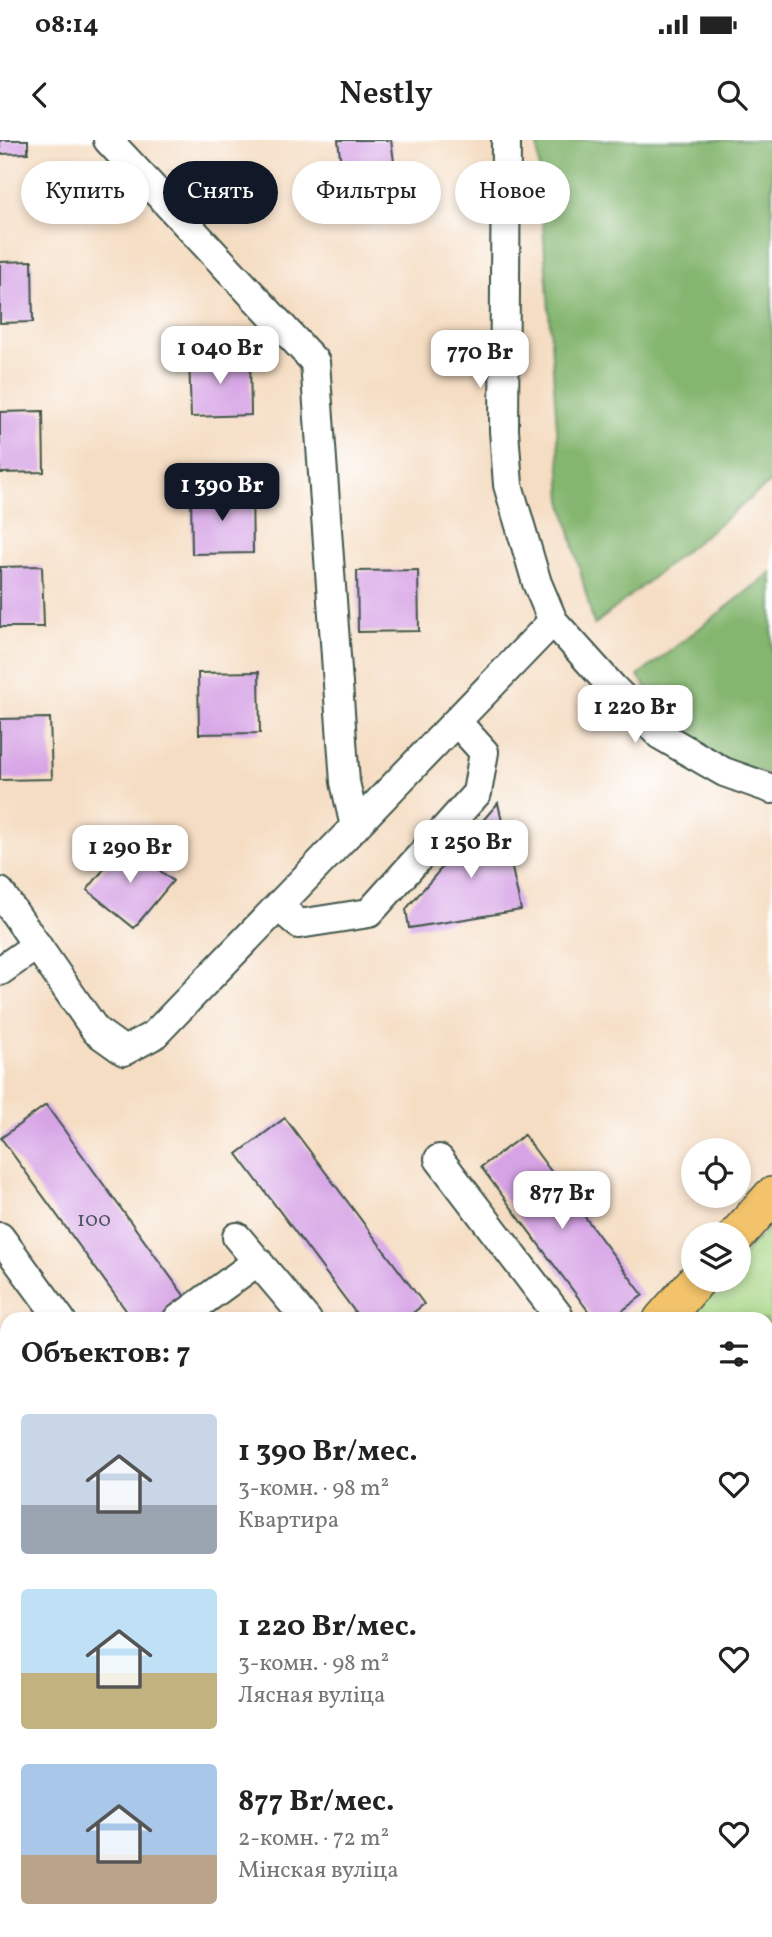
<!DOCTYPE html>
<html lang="ru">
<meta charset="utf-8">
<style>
:root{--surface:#fff;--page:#f6f6f6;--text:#222;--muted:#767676;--accent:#111827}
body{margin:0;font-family:Vollkorn,serif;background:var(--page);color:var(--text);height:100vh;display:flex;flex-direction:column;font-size:26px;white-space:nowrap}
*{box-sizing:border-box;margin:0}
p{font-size:23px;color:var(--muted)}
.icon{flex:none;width:38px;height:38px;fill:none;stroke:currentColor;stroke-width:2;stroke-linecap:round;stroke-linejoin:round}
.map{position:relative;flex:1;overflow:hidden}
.details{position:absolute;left:0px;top:1172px;width:774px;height:625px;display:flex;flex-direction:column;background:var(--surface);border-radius:21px 21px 0 0;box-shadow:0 4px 10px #0003}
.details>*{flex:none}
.guide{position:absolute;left:21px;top:21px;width:732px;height:63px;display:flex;gap:14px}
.fabs{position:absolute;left:681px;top:998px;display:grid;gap:14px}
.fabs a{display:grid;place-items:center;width:70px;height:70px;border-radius:50%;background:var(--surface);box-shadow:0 4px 10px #0003;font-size:35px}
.price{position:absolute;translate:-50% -60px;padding:0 16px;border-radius:14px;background:#fff;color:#222;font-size:23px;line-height:46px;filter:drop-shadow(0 2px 4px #0008)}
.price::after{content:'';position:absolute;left:50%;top:42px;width:21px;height:16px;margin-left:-10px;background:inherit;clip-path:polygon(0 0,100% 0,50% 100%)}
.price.active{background:var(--accent);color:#fff}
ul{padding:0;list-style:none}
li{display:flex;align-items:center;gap:21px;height:175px;padding:0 21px}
li span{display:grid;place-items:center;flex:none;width:196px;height:140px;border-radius:7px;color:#555}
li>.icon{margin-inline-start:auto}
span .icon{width:84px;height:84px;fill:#fffc;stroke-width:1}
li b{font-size:30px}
h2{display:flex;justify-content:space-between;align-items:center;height:84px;padding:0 21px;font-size:30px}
.tag{padding:0 24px;border-radius:32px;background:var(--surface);box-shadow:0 4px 10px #0003;font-size:24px;line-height:63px}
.tag.active{background:var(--accent);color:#fff}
.status{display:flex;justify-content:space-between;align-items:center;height:49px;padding:0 35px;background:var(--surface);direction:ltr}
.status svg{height:19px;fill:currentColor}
header{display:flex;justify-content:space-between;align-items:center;height:91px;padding:0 21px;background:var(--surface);font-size:32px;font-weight:600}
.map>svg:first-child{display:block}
</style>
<div class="status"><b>08:14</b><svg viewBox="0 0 49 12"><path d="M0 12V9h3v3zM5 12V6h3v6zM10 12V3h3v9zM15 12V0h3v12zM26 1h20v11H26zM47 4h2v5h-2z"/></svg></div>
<header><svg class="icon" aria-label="back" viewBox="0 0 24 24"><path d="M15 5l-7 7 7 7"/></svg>Nestly<svg class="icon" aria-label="search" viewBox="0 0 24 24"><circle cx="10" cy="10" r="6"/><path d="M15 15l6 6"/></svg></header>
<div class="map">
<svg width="772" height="1797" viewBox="0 0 772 1797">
<rect width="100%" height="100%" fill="#fff"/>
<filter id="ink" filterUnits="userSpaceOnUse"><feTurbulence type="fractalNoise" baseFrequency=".0143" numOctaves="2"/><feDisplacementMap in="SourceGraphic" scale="14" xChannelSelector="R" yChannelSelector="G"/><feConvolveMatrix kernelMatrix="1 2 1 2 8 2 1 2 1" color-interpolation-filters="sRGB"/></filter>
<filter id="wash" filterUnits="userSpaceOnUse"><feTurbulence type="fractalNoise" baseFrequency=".00686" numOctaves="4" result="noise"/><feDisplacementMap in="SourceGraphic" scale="28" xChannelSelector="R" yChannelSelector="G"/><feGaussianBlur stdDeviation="1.57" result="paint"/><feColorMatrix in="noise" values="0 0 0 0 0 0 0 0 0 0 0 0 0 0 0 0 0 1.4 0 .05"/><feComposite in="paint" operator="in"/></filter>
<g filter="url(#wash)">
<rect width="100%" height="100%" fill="#f5ddc3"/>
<path fill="#d1bdcc" d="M0 1183 7 1193V1779L0 1786Z"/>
<path fill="#a5d482" stroke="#62885b" stroke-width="2" d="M772 1084V1269L767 1274 766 1180H681L720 1139H738L739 1119Z"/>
<path fill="#84b670" stroke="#527a52" stroke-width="2" d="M537 0H772V341L594 485 562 360Z
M772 432V636L692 607 638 536Z"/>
<g id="blocks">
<path fill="#d6a3e5" d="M0 0H28V13L0 14Z
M338 0H391L398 50 345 57Z
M32 121 33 182 0 183V122Z
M250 215 251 275 191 277 189 216Z
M43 271 44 332 0 333V272Z
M252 352 253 413 192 414 191 353Z
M42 426 44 487H0V427Z
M418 430 419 491 358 492 357 431Z
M259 532 260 593 199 594 198 533Z
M50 578 52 639 0 640V579Z
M498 663 521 770 409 788 406 769Z
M125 703 173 741 134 788 87 750Z
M46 965 188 1161 161 1180H133L1 998Z
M285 978 424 1164 404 1180H361L237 1014Z
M524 995 643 1155 610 1180H595L481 1027Z
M0 1348 7 1358V1518L0 1523Z
M4 1641 7 1645V1719L0 1724V1644Z
M766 1732 772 1738V1797H755L749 1790H766Z
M231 1790H329L322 1797H225Z"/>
</g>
</g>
<g filter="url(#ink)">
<use href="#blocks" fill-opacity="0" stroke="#3f5549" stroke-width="2"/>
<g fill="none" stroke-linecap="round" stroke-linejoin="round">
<g stroke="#3f5549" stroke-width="32">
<path id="minor" d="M108 0 315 222 345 642 355 687
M506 0 504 290 508 345 537 443 553 481 613 548 660 595 724 632 772 649
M0 752 96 891 124 911 154 895 553 481
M279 767 299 784 369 773 477 653 484 612 457 582
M0 831 37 805
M439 1019 558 1175 553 1180
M0 1097 61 1180
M237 1097 307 1180
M177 1180 258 1121
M766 1309 772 1304
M766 1422 772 1417
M0 1556 7 1552
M766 1679 772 1674
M0 1739 7 1734
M702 1790 708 1797
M87 1797 93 1790"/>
</g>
<g stroke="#3f5549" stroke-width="40">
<path id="major" d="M738 1094 772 1056
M662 1180 698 1139
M766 1596 772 1602"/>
</g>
<use href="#minor" stroke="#fff" stroke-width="28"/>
<use href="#major" stroke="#f2c36a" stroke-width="37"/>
</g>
</g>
<g text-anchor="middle" stroke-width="5" stroke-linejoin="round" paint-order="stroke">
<g font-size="21" fill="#4d5660">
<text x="94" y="1086">100</text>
</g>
</g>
</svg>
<div class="fabs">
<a><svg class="icon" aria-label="locate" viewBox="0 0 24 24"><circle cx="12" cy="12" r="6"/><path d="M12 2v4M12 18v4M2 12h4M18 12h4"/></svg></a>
<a><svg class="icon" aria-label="layers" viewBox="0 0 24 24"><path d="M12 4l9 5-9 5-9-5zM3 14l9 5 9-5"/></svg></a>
</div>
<b class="price" style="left:220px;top:246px">1 040 Br</b>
<b class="price" style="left:480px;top:250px">770 Br</b>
<b class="price active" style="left:222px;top:383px">1 390 Br</b>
<b class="price" style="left:635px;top:605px">1 220 Br</b>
<b class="price" style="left:471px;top:740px">1 250 Br</b>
<b class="price" style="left:130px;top:745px">1 290 Br</b>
<b class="price" style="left:562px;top:1091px">877 Br</b>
<div class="guide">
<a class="tag">Купить</a>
<a class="tag active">Снять</a>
<a class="tag">Фильтры</a>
<a class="tag">Новое</a>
</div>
<section class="details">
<h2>Объектов: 7<svg class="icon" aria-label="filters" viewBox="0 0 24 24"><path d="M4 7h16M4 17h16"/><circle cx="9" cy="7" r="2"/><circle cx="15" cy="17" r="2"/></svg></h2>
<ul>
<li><span style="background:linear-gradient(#c9d6e8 65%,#9aa5b1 0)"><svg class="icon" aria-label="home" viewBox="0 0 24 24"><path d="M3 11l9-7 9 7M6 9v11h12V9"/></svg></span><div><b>1 390 Br/мес.</b><p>3-комн. · 98 m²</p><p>Квартира</p></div><svg class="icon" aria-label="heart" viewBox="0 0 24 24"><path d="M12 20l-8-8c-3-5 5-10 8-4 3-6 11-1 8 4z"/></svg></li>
<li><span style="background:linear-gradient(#bfe0f5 60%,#c2b280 0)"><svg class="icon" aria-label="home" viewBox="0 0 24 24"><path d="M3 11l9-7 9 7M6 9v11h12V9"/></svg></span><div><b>1 220 Br/мес.</b><p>3-комн. · 98 m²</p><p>Лясная вуліца</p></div><svg class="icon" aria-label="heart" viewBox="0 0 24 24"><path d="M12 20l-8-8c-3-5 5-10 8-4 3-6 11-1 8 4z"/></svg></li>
<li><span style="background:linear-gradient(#a9c7e8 65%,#b9a48a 0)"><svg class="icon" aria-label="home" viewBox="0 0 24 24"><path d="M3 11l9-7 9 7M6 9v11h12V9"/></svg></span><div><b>877 Br/мес.</b><p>2-комн. · 72 m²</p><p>Мінская вуліца</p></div><svg class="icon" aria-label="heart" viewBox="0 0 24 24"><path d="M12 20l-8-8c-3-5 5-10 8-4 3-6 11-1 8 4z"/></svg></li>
</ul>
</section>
</div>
